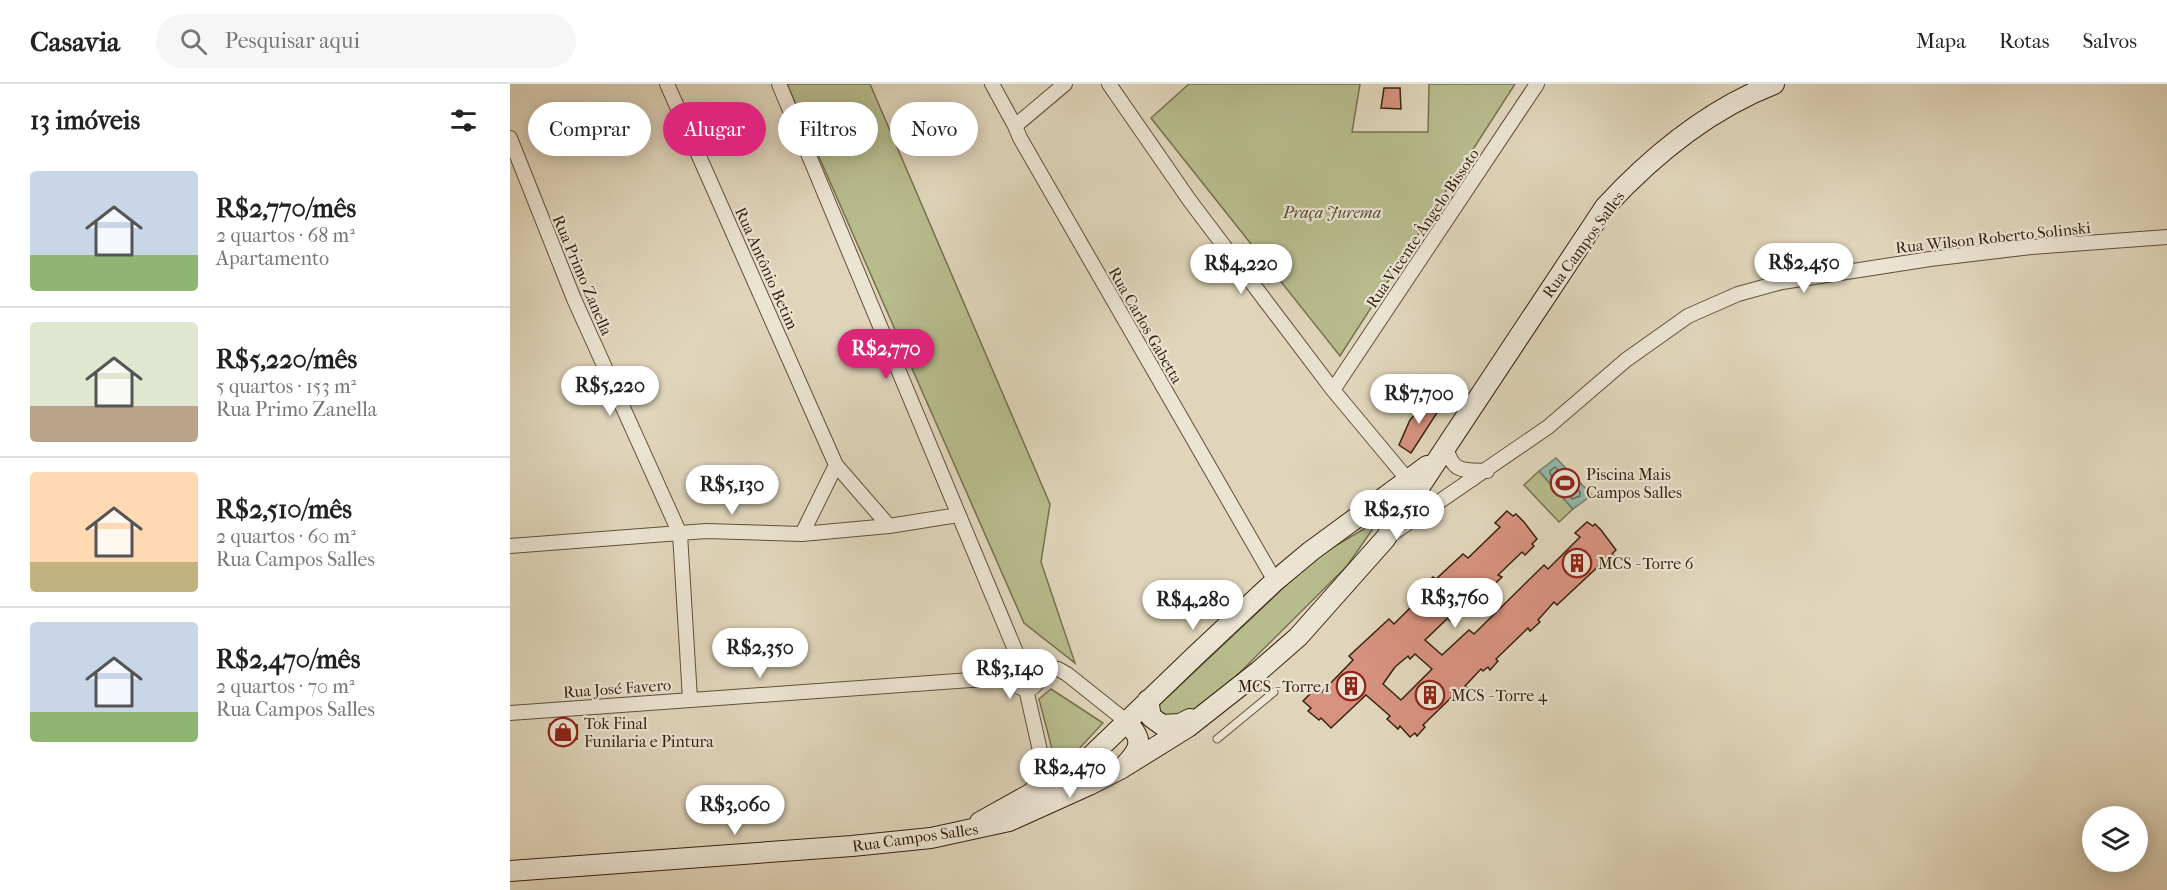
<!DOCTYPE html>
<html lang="pt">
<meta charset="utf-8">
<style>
:root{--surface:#fff;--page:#f6f6f6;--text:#222;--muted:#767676;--line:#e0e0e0;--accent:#db2777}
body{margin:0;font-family:"IM FELL French Canon",serif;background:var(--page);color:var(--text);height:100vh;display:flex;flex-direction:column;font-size:22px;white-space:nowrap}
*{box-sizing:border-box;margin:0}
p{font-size:20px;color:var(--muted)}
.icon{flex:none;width:33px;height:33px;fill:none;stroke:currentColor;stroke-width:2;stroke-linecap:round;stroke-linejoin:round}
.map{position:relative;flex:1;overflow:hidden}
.side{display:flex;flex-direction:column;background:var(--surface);width:510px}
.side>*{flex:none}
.banner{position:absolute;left:18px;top:18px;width:570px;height:54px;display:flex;gap:12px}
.tools{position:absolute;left:1572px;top:722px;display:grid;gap:12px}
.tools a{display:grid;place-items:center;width:66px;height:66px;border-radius:50%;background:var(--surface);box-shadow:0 3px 15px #0003;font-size:30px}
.price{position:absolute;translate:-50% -51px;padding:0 14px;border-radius:21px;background:#fff;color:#222;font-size:20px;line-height:39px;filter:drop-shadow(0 2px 3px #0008)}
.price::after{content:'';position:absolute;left:50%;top:36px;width:18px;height:14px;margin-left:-9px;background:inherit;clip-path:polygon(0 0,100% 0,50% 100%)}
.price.on{background:var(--accent);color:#fff}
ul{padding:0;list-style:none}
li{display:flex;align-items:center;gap:18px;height:150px;padding:0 30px}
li+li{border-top:2px solid var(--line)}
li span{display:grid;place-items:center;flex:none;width:168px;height:120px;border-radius:6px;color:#555}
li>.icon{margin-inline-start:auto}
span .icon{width:72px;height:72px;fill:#fffc;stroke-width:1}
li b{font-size:26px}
h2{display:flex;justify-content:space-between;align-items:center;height:72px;padding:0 30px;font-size:26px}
.chip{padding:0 21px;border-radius:27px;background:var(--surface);box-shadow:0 3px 15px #0003;font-size:21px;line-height:54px}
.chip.on{background:var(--accent);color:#fff}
header{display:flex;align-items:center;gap:36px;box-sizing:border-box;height:84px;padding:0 30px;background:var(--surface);border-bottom:2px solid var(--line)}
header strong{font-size:28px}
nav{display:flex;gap:33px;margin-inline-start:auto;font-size:21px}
.search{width:420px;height:54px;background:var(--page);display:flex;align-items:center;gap:15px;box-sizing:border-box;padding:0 21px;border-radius:33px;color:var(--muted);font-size:22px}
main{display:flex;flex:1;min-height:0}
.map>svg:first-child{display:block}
</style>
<header>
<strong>Casavia</strong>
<div class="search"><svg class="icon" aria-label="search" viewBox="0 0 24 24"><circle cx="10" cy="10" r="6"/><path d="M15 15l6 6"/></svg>Pesquisar aqui</div>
<nav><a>Mapa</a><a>Rotas</a><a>Salvos</a></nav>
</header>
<main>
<section class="side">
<h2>13 imóveis<svg class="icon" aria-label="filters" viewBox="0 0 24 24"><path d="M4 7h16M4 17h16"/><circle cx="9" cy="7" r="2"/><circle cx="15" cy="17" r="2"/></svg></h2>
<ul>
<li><span style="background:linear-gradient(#c9d6e8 70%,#8fb573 0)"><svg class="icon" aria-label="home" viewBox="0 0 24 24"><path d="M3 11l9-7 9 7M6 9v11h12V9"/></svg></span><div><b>R$2,770/mês</b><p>2 quartos · 68 m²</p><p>Apartamento</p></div></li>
<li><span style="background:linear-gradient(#dfe7d0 70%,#b9a48a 0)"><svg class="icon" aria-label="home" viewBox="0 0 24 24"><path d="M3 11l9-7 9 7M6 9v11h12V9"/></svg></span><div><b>R$5,220/mês</b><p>5 quartos · 153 m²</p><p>Rua Primo Zanella</p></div></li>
<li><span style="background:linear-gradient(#ffd9b3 75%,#c2b280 0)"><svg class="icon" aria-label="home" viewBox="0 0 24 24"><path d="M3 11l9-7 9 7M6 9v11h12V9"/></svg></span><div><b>R$2,510/mês</b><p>2 quartos · 60 m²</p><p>Rua Campos Salles</p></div></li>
<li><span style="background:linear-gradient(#c9d6e8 75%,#8fb573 0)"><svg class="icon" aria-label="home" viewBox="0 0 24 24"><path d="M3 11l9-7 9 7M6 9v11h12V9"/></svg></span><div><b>R$2,470/mês</b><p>2 quartos · 70 m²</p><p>Rua Campos Salles</p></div></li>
</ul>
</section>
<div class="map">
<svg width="1657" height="806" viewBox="0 0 1657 806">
<rect width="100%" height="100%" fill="#e0d5bb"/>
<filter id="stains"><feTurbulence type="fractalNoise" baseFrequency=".00333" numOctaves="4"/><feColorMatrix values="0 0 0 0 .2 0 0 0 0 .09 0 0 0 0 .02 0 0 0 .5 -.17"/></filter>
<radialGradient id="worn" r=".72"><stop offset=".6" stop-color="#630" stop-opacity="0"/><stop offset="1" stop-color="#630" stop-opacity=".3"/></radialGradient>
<path fill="#b7bc8d" stroke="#78704e" stroke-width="1.5" d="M277 0H360L540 420 531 478 565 579 514 539Z
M679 0H850L842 48H918L919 0H1005L830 272 641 34Z
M1029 387 1063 425 1049 438 1014 401Z
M869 436 837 482 693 625 651 641 644 626 805 474Z
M541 605 593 639 553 682 542 665 529 615Z"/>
<path fill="#94b9ac" stroke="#6f7d6d" stroke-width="1.5" d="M1046 374 1082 411 1063 425 1029 387Z"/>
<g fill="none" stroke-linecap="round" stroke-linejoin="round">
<path stroke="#666e5d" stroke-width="1.5" d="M1045 383 1070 408V412L1062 415 1040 390V387Z"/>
</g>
<path fill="#d7927f" stroke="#38230e" stroke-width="1.5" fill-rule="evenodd" d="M874 4H890L891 25 871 24Z
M919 314 932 321 901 369 889 361 900 336Z
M997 427 1003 432 1006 430 1014 438 1027 455 1022 460 1024 462 1015 471 1012 468 988 491 992 493 974 510 972 507 967 511 964 508 948 525 950 527 940 537 938 534 915 556 932 571 959 546 964 550 1034 481 1038 485 1070 453 1065 449 1077 438 1083 442 1085 440 1091 446 1106 466 1102 470 1104 472 1094 482 1092 479 1047 521 1044 518 1028 536 1030 538 1020 547 1018 544 986 575 988 577 980 586 978 583 973 587 971 585 955 602 957 604 947 613 945 610 913 641 915 643 907 652 905 649 900 653 890 642 888 645 877 635 880 632 856 611 821 644 811 634 809 636 798 627 801 624 793 617 807 603 812 608 843 576 839 572 879 535 884 540 916 508 911 504 923 493 926 495 953 470 958 474 990 443 985 439ZM905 570 922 585 891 616 873 600 885 583 898 572 900 575Z
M40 640 67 641V655H40Z"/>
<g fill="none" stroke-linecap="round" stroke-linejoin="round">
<g stroke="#625039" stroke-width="9">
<path id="service" d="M707 655 764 608"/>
</g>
<g stroke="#625039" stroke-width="16">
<path id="minor" d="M157 0 326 381
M269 0 511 580
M482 0 505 42 510 54 765 497
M599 0 680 117 823 306 898 396
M505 42 555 0
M0 54 64 215 170 450 180 615
M823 306 1027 0
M936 363C943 389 952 386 977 387
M292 450 326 381 379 442
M882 450 1038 343 1116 276 1178 232 1228 210 1272 198 1420 175 1521 163 1657 153
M0 462 196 447 292 450 379 442 448 431
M503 592a13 13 0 1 1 26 0a13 13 0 1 1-26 0Z
M526 584 548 585 557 590 616 637
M516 605 531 671 522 708
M0 629 503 593
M531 671 553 692"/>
</g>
<g stroke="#38230e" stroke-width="22">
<path id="secondary" d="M638 616 641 633 652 641 670 640 680 635
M616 680C633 662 632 654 616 637
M470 738 553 692 579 674 685 572 765 497 801 467 917 382
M0 787 342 762 421 754 499 737 579 701 612 684 678 643 749 587 788 553 875 455 1095 123C1142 72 1200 25 1264 0"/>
</g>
<use href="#service" stroke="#ebe4d3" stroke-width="7"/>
<use href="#minor" stroke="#ebe4d3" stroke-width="14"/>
<use href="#secondary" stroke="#ebe4d3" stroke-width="20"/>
</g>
<defs>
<g id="stadium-ring" transform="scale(1.5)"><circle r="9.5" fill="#ebe4d3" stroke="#8f2418" stroke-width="1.5"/><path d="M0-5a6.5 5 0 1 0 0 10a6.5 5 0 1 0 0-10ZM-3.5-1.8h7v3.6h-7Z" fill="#8f2418"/></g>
<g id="building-ring" transform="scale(1.5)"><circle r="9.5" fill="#ebe4d3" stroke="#8f2418" stroke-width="1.5"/><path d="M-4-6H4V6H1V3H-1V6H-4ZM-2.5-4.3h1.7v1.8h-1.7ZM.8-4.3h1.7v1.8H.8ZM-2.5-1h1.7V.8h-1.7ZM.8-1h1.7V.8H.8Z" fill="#8f2418"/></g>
<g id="shop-ring" transform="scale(1.5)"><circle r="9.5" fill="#ebe4d3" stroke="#8f2418" stroke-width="1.5"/><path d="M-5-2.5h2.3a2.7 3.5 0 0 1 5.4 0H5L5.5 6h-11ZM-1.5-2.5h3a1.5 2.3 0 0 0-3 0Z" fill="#8f2418"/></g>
</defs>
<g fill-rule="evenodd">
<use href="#stadium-ring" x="1055" y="399"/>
<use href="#building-ring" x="1067" y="479"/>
<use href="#building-ring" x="841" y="602"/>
<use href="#building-ring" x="920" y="611"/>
<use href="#shop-ring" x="53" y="648"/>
</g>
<g text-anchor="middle" stroke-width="4.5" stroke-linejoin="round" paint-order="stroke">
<g font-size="16" font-style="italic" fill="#58492e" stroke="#ebe4d3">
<text x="822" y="134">Praça Jurema</text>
</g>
<g font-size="16" fill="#38230e" stroke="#ebe4d3">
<text transform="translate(912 144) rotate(-56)" y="6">Rua Vicente Ângelo Bissoto</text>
<text transform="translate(1483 153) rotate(-6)" y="6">Rua Wilson Roberto Solinski</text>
<text transform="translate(1073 160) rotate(-54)" y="6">Rua Campos Salles</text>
<text transform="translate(257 184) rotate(66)" y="6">Rua Antônio Betim</text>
<text transform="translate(73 191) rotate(67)" y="6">Rua Primo Zanella</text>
<text transform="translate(636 241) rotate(60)" y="6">Rua Carlos Gabetta</text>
<text transform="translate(107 604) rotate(-4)" y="6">Rua José Favero</text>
<text transform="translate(405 753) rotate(-8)" y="6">Rua Campos Salles</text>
</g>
<g font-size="16" fill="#38230e" stroke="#ebe4d3" text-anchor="start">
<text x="1076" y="396">Piscina Mais<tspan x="1076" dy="18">Campos Salles</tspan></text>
<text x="1088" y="485">MCS - Torre 6</text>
<text x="820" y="608" text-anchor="end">MCS - Torre 1</text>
<text x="941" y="617">MCS - Torre 4</text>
<text x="74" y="645">Tok Final<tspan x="74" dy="18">Funilaria e Pintura</tspan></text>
</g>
</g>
<rect width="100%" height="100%" filter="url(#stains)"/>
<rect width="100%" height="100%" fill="url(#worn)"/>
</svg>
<div class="tools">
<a><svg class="icon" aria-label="layers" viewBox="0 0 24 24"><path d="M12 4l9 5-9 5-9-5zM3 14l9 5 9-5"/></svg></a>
</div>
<b class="price" style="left:1294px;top:210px">R$2,450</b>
<b class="price" style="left:731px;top:211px">R$4,220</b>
<b class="price on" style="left:376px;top:296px">R$2,770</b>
<b class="price" style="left:100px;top:333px">R$5,220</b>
<b class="price" style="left:909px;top:341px">R$7,700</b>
<b class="price" style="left:222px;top:432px">R$5,130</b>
<b class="price" style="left:887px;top:457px">R$2,510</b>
<b class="price" style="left:945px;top:545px">R$3,760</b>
<b class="price" style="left:683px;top:547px">R$4,280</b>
<b class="price" style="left:250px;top:595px">R$2,350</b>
<b class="price" style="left:500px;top:616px">R$3,140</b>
<b class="price" style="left:560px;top:715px">R$2,470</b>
<b class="price" style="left:225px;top:752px">R$3,060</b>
<div class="banner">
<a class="chip">Comprar</a>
<a class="chip on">Alugar</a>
<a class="chip">Filtros</a>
<a class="chip">Novo</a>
</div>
</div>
</main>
